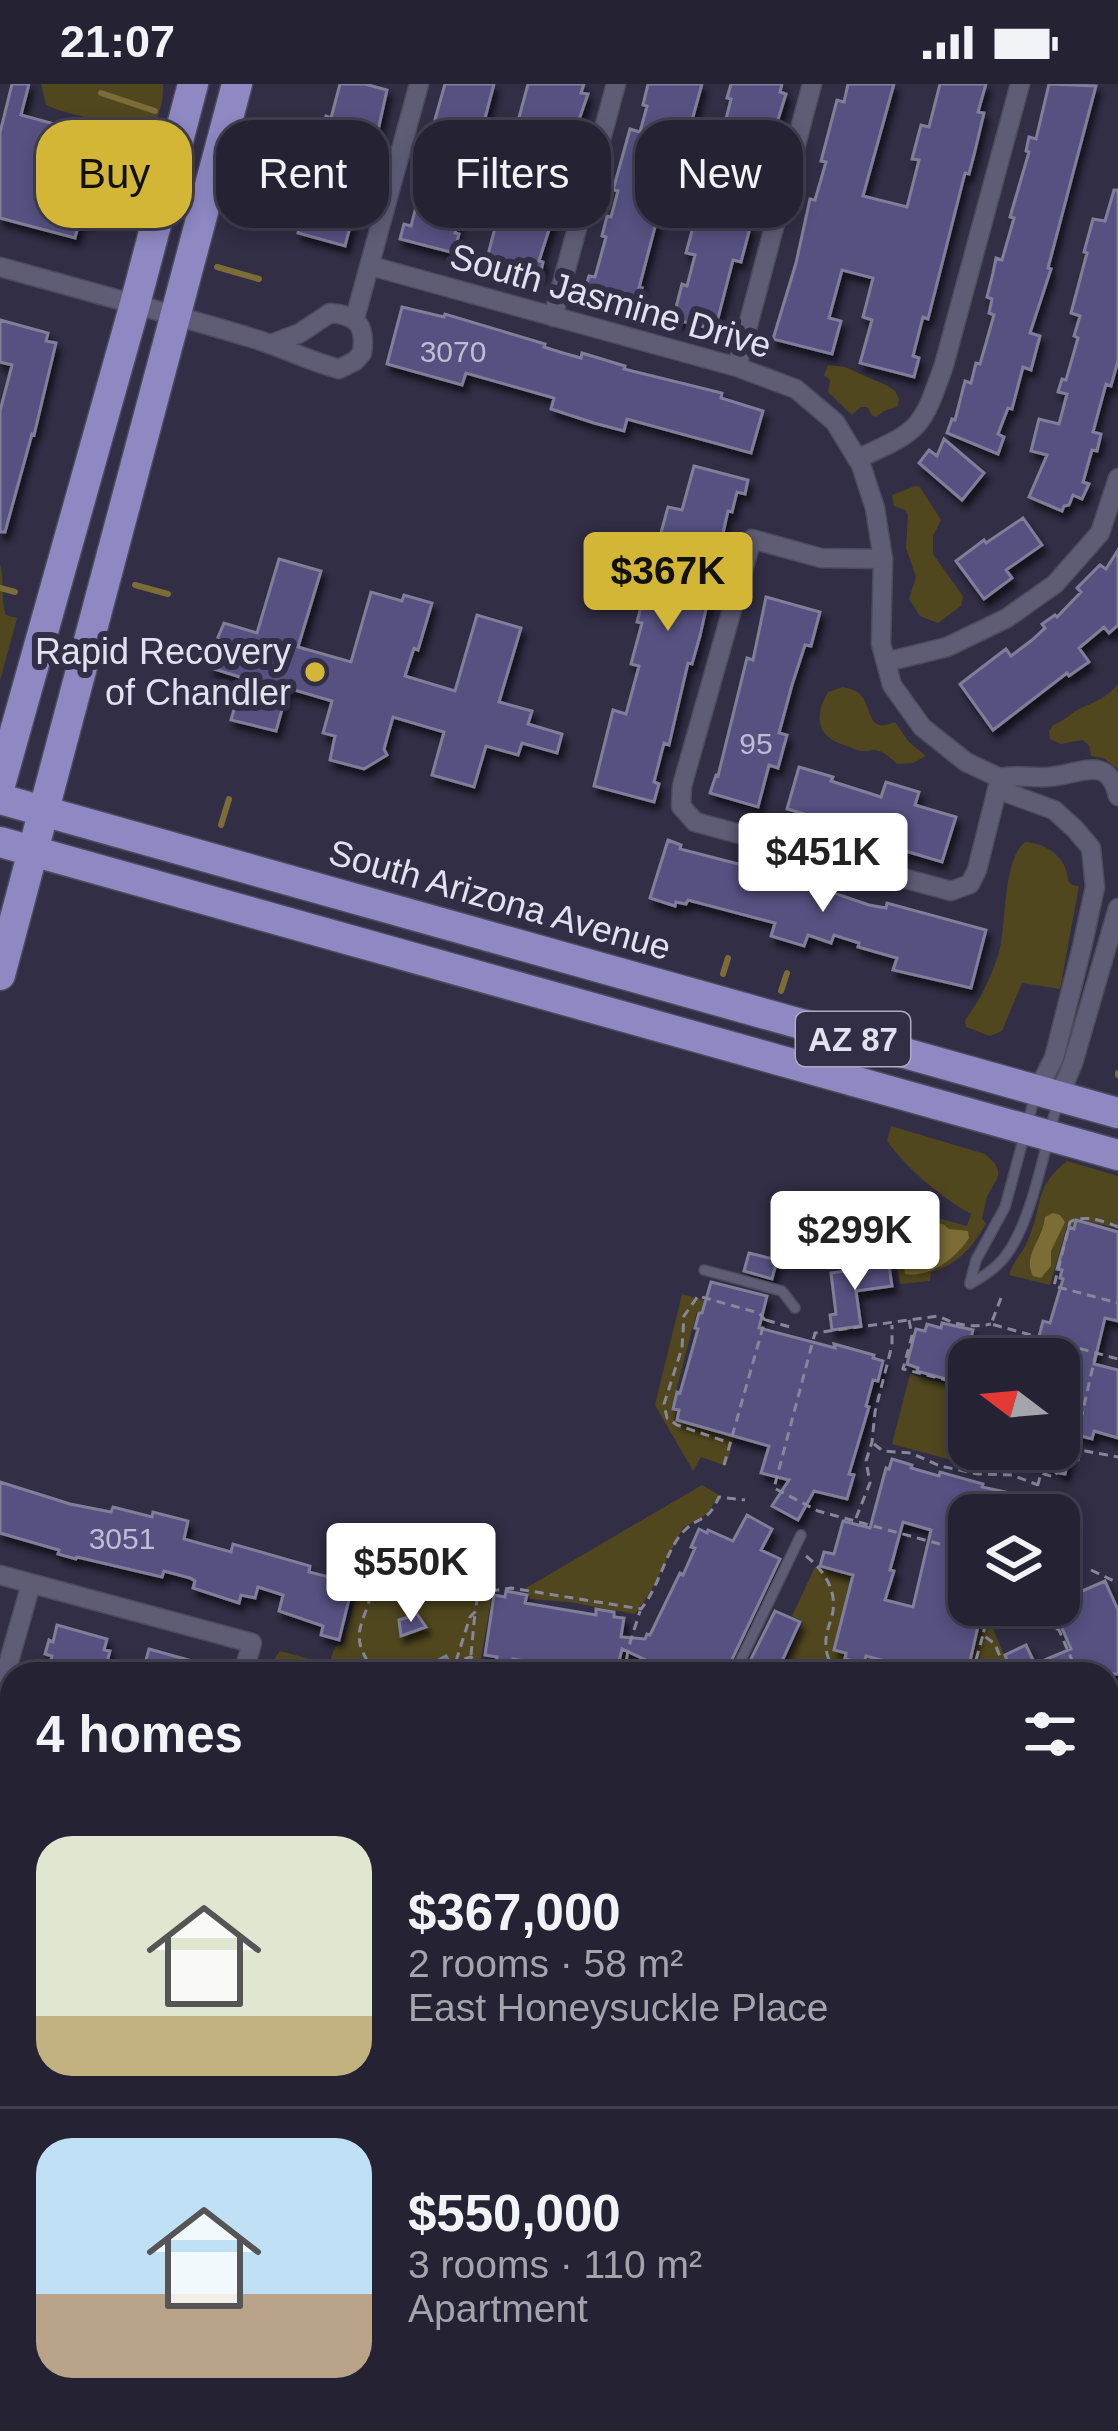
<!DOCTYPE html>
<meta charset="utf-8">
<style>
:root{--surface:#252234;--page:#312f40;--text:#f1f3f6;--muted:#a3a4ac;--line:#423f4f;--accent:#d3b635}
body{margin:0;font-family:Helvetica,sans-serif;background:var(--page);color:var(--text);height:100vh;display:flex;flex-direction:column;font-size:45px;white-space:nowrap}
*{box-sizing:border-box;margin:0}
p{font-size:39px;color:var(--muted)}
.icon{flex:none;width:66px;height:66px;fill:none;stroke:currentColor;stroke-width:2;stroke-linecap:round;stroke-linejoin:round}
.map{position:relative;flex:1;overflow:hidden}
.side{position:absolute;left:0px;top:1578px;width:1119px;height:771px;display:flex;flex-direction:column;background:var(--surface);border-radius:36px 36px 0 0;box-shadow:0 6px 18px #0003,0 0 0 3px var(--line)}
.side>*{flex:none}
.hud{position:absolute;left:36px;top:36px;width:1047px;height:108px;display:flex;gap:24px}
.needle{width:78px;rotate:286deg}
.buttons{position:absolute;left:948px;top:1254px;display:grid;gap:24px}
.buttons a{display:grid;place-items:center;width:132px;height:132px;border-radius:24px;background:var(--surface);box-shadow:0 6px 18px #0003,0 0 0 3px var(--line);font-size:60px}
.price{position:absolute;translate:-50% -102px;padding:0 27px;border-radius:12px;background:#fff;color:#222;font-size:39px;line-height:78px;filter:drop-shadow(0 3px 6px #0008)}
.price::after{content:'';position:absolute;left:50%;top:72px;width:36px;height:27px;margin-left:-18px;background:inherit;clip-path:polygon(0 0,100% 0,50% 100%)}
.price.on{background:var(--accent);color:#111}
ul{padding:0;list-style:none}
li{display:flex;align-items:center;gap:36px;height:300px;padding:0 36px}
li+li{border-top:3px solid var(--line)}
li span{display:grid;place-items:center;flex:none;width:336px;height:240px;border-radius:36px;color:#555}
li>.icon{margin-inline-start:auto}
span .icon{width:144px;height:144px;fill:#fffc;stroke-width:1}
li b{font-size:51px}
h2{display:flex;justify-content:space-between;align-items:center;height:144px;padding:0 36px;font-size:51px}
.tag{padding:0 42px;border-radius:36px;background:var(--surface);box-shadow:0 6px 18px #0003,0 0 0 3px var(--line);font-size:42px;line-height:108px}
.tag.on{background:var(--accent);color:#111}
.status{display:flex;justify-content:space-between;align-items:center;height:84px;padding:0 60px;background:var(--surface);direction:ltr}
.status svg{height:33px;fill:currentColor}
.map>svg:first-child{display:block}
</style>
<div class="status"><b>21:07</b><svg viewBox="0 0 49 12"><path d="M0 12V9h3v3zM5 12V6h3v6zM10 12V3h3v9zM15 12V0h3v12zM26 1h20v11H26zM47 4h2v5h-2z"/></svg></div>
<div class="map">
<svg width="1118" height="2347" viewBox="0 0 1118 2347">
<defs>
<filter id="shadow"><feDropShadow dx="4" dy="7" stdDeviation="3" flood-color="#0009"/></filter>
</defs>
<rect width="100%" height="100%" fill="#312e45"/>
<path fill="#50471f" d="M41 0H163C164 29 153 44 134 64L125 44C98 33 72 33 46 21Z
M828 281 845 283 888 302 895 307 899 315 897 323 884 327 876 333 872 331 867 323H861L852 331 828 308 830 296 824 291Z
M915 402 920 403 941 436 933 452V470L963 512 961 522 938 539 920 532 909 515 916 493 906 464 908 431 905 426 894 422 892 411Z
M0 480C5 496 0 516 6 531L17 534 0 597Z
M1118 600V685L1103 674 1091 672 1089 661 1082 656 1061 660 1050 655 1049 647 1053 641C1065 637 1070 629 1081 624 1097 617 1106 614 1118 600Z
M843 603C850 605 857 606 861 611 873 626 867 650 895 638L909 658 926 672 913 679 897 680C893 676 887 671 882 668 868 663 876 668 862 667 856 667 851 663 844 661 816 652 814 633 828 608Z
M1025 758C1046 759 1068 774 1068 797L1072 801 1079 802 1060 905 1022 899 1002 947 990 952 966 943 965 936C981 915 991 894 999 868 1007 839 1002 777 1025 758Z
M891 1042 985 1070C1009 1090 995 1094 987 1113 985 1120 984 1127 982 1134L986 1140C972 1163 958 1181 931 1188L930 1197 900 1200 896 1174 911 1172 923 1130 967 1142 971 1130C941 1113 908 1086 887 1057Z
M1067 1077 1118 1092V1144L1075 1135 1073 1143 1067 1142 1050 1201 1009 1191C1013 1177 1023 1169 1028 1156 1044 1119 1033 1104 1067 1077Z
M682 1210 710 1218 705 1228 697 1227 671 1326 676 1328 674 1336 734 1354 726 1382 701 1373 693 1387 655 1321Z
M910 1290 968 1306 957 1347 966 1349 964 1358 969 1360V1365H982L977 1383 892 1360Z
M702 1401 719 1411 707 1430 683 1444 651 1507 635 1530 569 1518 530 1515 526 1504Z
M367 1471 464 1496 467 1487 495 1495 480 1579 509 1586 508 1590H264L280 1567 329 1580 335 1563 343 1560Z
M815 1483 851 1493 834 1567 845 1570 844 1575 864 1580 867 1573 934 1590H780L803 1538 792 1532Z
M991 1521H1005L1008 1526 989 1535 1012 1590H968L981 1539 977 1537 980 1528 989 1527Z
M0 2198 12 2201V2288L0 2298Z
M12 2336V2337H63L60 2347H2Z
M628 2337H888L881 2347H640Z"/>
<path fill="#7b6d35" d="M1053 1129 1060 1131 1065 1138 1051 1167V1182L1041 1194 1033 1192C1022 1172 1043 1156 1045 1133Z
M934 1139 943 1140 949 1145 968 1147 969 1154C955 1175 930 1194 905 1190 903 1180 906 1177 914 1172L924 1144Z"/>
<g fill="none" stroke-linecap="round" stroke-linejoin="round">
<path stroke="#7b6d35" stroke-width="6" d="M101 9 155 27
M217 183 259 195
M135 501 168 510
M0 504 15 508
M221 741 229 715
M496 826 501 808
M635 864 640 848
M723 890 728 874
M781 907 787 889
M1118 991V989"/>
</g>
<path fill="#575181" stroke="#807e99" stroke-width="3" fill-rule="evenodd" filter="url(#shadow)" d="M12 0H29L21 31 114 56 89 138 80 135 75 154 0 134V49Z
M340 0H365L387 6 375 60 367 58 355 101 358 102 350 127 354 128 345 162 298 149 309 109 304 107 314 74 326 32 331 34Z
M445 0H494L455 149 459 150 454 169 400 155 404 140 411 142 422 100 417 99Z
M528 0H584L581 9 588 10 574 50 570 49 558 90 548 128 554 130 539 177 543 178 540 192 486 178 495 144 499 145 513 96 503 93Z
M648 0H702L688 51 680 48 639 204H642L637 223 584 209 589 192 595 193 606 153 602 152 607 132 611 133 618 107 613 106 630 45 640 48 647 22 643 21Z
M731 0H782L780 8 786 10 772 55 767 54 758 92 763 93 758 112 752 110 744 142 750 144 741 178 733 176 715 246 673 235 682 200 687 202 695 171 686 169 702 110 706 111 720 59 731 15 727 14Z
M848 0H894L863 112 907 123 919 76 912 75 921 41 929 43 940 0H986L978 28 984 29 974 71 969 90 965 89 928 235 923 233 913 272 919 274 914 293 860 279 872 236 863 233 873 194 842 186 829 234 841 237 832 270 773 255 796 179 810 115 815 116 826 78 821 77 837 16 844 18Z
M1049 0 1096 2 1048 184 1051 185 1030 249 1040 252 1031 286 1023 283 1012 325 1008 324 998 350 1004 353 998 370 947 349 952 335 955 336 965 297 971 299 976 279 980 280 994 231 989 229 992 215 987 213 993 189 996 174 1002 176 1014 134 1010 133 1029 68 1026 67 1029 53 1036 55Z
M1114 106H1118V277L1111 302 1106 300 1093 348 1101 350 1097 367 1092 366 1083 398 1089 400 1082 415 1073 411 1069 421 1064 422 1062 427 1029 413 1047 371 1031 367 1039 335 1059 340 1067 310 1058 308 1062 295 1066 296 1078 254 1074 252 1080 232 1071 229 1087 169 1084 168 1093 135 1105 137Z
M402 223 444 233 445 230 545 260 544 263 563 269 581 274 582 269 625 282 624 285 722 309 721 314 763 327 751 369 627 335 624 347 594 339 551 325 554 314 466 289 462 301 387 280Z
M0 236 48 249 46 257 56 259 34 351 32 350 5 448H0V327L12 281 0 278Z
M944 355 984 389 962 416 919 379 929 366 937 372Z
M694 382 748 396 745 410 737 408 732 428 728 427 700 552 692 580 688 579 669 661 664 659 654 698 659 700 654 718 594 702 613 626 626 630 639 582 631 580 642 539 637 538 646 504 650 505 663 457 659 456 668 423 682 426Z
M1023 434 1042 461 1006 486 1012 494 984 515 956 477 984 456 986 459Z
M1118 466V541L1109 549 1104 543 1079 564 1089 578 1069 592 1067 589 993 646 960 600 1006 565 1011 572 1032 556 1045 544 1042 540 1055 531 1057 533 1081 508 1077 504 1100 481 1106 485Z
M279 475 321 487 298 563 351 578 371 508 402 517 404 511 432 519 418 566 414 564 405 592 455 607 477 531 521 544 499 618 532 627 528 640 562 650 557 669 522 659 518 671 486 662 474 703 432 691 444 648 393 633 384 665 387 671 364 685 330 676 335 652 323 649 332 617 288 604 276 647 231 636 243 594 211 584 215 571 211 570 224 539 257 549Z
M766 513 820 528 811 562 805 561 792 601 779 649 787 651 778 684 769 681 758 723 710 709 716 691 718 692 747 574 753 576Z
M799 683 833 693 831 697 881 713 886 698 919 708 915 721 956 733 942 778 902 766 901 770 883 764V762L826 744 829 737 787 725Z
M668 756 681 761 680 765 781 791 869 821 886 824 887 819 986 846 971 904 893 886 897 874 858 863 859 859 834 851 831 859 808 851 804 862 771 852 775 839 688 816 686 820 676 818 675 822 650 814Z
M1076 1136 1118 1148V1237L1105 1234 1094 1280 1118 1286V1354L1094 1347 1092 1355 1074 1350 1065 1390 1059 1389V1384L1002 1371V1365H1059V1275H1033L1043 1237 1050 1239 1063 1195 1060 1194 1062 1186 1057 1185 1069 1143 1074 1145Z
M749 1169 777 1176 772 1195 744 1187Z
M889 1181 892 1202 856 1207 861 1242 832 1246 830 1231 836 1230 831 1189Z
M711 1198 767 1212 759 1244 835 1264 834 1260 874 1271 873 1274 883 1277 878 1297 873 1296 866 1322 869 1323 849 1390 854 1391 847 1415 814 1407 798 1436 772 1422 789 1396 761 1389 769 1362 677 1336 679 1326 673 1325 677 1308 680 1309 698 1245 695 1244 699 1229H702Z
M942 1239 973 1246 971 1254 976 1257 1023 1271V1275H969V1282L965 1280 963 1287 949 1283 946 1295 917 1287 918 1284 907 1280 916 1245 925 1247 927 1240 941 1244Z
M892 1375 912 1381 911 1384 939 1392 940 1388 983 1400 982 1403 1052 1418 1049 1431H969V1481L962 1505 969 1507V1521H983L967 1590H937L866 1572 864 1579 845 1575 846 1569 834 1566 853 1491 820 1482 824 1468 834 1470 843 1437 870 1444 886 1384 889 1385ZM903 1438 931 1446 913 1523 885 1516 894 1487 890 1486Z
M0 1398 70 1420 111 1428 113 1423 152 1433 153 1428 188 1437 184 1455 231 1468 233 1460 310 1482 309 1488 353 1499 339 1556 321 1551 323 1542 279 1527 283 1511 258 1503 255 1514 241 1511 239 1519 193 1504 195 1497 190 1494 164 1487 162 1493 77 1473 76 1475 58 1470 59 1466 0 1449Z
M747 1431 772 1445 761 1466 780 1475 725 1590H676L622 1565 616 1590H584V1587L513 1575 512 1580 496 1578 497 1573 485 1571 494 1511 505 1513 506 1507 527 1511 525 1519 596 1531V1525L614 1528V1533L624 1534 621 1553 645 1555 647 1550 650 1551 680 1489 683 1491 695 1464 691 1463 699 1445 707 1449 708 1446 733 1457Z
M1105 1497 1118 1526V1590H1012L1005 1571 1026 1561 1035 1580 1071 1565 1052 1521H1059V1517Z
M775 1527 800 1538 776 1590 749 1579Z
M417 1530 426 1543 401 1552 399 1536Z
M57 1541 107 1555 104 1566 110 1567 104 1590H47L52 1572 45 1570 49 1556 53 1558Z
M149 1565 196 1578 193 1590H142Z
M446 1572 456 1590H435L431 1580Z"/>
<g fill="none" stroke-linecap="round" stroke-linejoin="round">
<g stroke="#4d4b5e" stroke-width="12">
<path id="lane" d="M704 1186 782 1207 795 1224
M970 1199 976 1176 1005 1123 1035 1012
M970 1200C984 1192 997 1184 1007 1170 1033 1134 1045 1061 1058 1017
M734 1590 801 1451"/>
</g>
<g stroke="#4d4b5e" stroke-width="21">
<path id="street" d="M371 182 737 283 796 305 835 338 861 381 875 424 883 475 881 560 892 601 922 643 966 678 1000 694 1010 710 1054 726 1075 745 1091 764 1095 803 1082 863 1054 974 1037 1007
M0 183C84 206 168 229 252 254 282 263 309 277 339 285L355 277 362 269C366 242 358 231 330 229L300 249 271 260
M553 233 616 0
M355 234 419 0
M737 283 812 0
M857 375C920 346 921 347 944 281L1020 0
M883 475 821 474 752 455 682 702 681 722 695 738 951 807 970 800 977 786 1000 694
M886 578 947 563 1007 534 1055 500 1100 449 1118 394
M1000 694C1017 690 1031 694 1048 693 1077 692 1108 668 1118 712
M1059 1013 1073 979 1118 824
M0 1491 252 1559 243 1590
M0 1609 31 1500
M0 1784 12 1785
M1107 1891 1118 1887
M0 1921 12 1924
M0 2087 12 2041
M179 2347V2337
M463 2347 467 2337
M1012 2347 1016 2337"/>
</g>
<g stroke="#4d4b5e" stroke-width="30">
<path id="secondary" d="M1107 2043 1118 2039
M0 2322 12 2309"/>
</g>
<g stroke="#4d4b5e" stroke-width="33">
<path id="primary" d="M0 701 135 220 193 0
M0 715 1118 1029
M0 758 1118 1071
M0 891 237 0"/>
</g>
<path stroke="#888699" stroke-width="3" stroke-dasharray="9 6" stroke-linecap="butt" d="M1118 1143C1104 1137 1084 1130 1070 1138L1054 1202 1118 1219
M1001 1214 991 1240 1118 1275
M766 1236 790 1243
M909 1236 912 1252 903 1285 969 1302
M1096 1269 1071 1379 1078 1376 1080 1366 1118 1373
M1018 1275 1031 1266 1036 1255
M874 1360 883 1367 911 1369 940 1382 978 1390 1012 1391 1038 1401
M1002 1365 1011 1389
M724 1381 765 1236 759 1229 698 1212 684 1232 682 1264 664 1320 667 1334 677 1341 730 1359
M1030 1431 1041 1389 1054 1393 1058 1387 1069 1380
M856 1434 870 1399 866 1377 872 1358 875 1328 892 1261V1241
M969 1468 818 1427 774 1404 815 1249 938 1232C956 1241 971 1244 991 1240
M806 1472C825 1487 838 1508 832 1532 829 1542 825 1551 826 1562 826 1573 832 1580 833 1590
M1091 1486 1118 1499
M388 1491H412L452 1504 478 1509 511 1504 641 1525C660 1502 666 1465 684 1447 701 1430 706 1441 719 1413L745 1416
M375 1503H386L390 1496 388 1491 379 1488 375 1490C374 1496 374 1502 372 1508 361 1547 348 1551 376 1590
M1006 1521 987 1531 983 1551 995 1560 1007 1590
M1039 1521 1051 1542 1059 1546 1078 1590
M471 1571 475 1528
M456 1577 470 1533 475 1528 477 1517 470 1509
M450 1579 471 1573 493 1590
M836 1583 870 1582 898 1590
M627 1590C623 1572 635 1545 640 1527
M972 1590 983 1551
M1107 1656 1118 1681
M858 2347 866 2337"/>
<use href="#lane" stroke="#5f5d76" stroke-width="9"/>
<use href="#street" stroke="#5f5d76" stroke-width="18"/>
<use href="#secondary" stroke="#5f5d76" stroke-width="27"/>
<use href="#primary" stroke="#8e88c3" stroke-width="30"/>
</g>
<circle fill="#d3b635" stroke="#312e45" stroke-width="4.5" cx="315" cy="588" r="12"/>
<g text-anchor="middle" stroke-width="12" stroke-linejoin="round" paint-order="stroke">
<g font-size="30" fill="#bfbdd4">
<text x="453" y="278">3070</text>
<text x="756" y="670">95</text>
<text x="122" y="1465">3051</text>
</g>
<rect fill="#312e45" stroke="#adabbd" stroke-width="3" x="796" y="928" width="114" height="54" rx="9"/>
<g font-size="33" font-weight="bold" fill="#e2e1f0">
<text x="853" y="967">AZ 87</text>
</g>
<g font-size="36" fill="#e2e1f0" stroke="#312e45">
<text transform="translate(611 216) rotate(16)" y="13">South Jasmine Drive</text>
<text transform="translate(500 815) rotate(16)" y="13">South Arizona Avenue</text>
</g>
<g font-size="36" fill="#e2e1f0" stroke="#312e45" text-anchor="end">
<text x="291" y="580">Rapid Recovery<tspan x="291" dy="41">of Chandler</tspan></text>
</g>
</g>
</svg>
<div class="buttons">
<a><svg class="needle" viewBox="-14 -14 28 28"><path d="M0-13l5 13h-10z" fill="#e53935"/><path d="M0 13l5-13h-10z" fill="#a3a4ac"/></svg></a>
<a><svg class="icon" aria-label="layers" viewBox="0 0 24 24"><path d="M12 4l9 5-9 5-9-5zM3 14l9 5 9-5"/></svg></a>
</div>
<b class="price on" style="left:668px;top:550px">$367K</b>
<b class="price" style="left:823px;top:831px">$451K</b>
<b class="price" style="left:855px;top:1209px">$299K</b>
<b class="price" style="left:411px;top:1541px">$550K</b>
<div class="hud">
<a class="tag on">Buy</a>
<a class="tag">Rent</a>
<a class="tag">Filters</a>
<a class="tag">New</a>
</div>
<section class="side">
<h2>4 homes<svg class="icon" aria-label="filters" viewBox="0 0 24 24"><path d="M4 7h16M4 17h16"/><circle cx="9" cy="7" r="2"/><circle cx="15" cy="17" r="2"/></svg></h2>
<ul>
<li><span style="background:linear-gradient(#dfe7d0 75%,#c2b280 0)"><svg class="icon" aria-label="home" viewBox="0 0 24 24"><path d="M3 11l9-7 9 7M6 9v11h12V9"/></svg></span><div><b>$367,000</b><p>2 rooms · 58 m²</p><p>East Honeysuckle Place</p></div></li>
<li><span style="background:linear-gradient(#bfe0f5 65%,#b9a48a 0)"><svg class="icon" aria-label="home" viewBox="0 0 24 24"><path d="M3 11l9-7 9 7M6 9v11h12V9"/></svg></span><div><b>$550,000</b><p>3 rooms · 110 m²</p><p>Apartment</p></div></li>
</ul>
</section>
</div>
